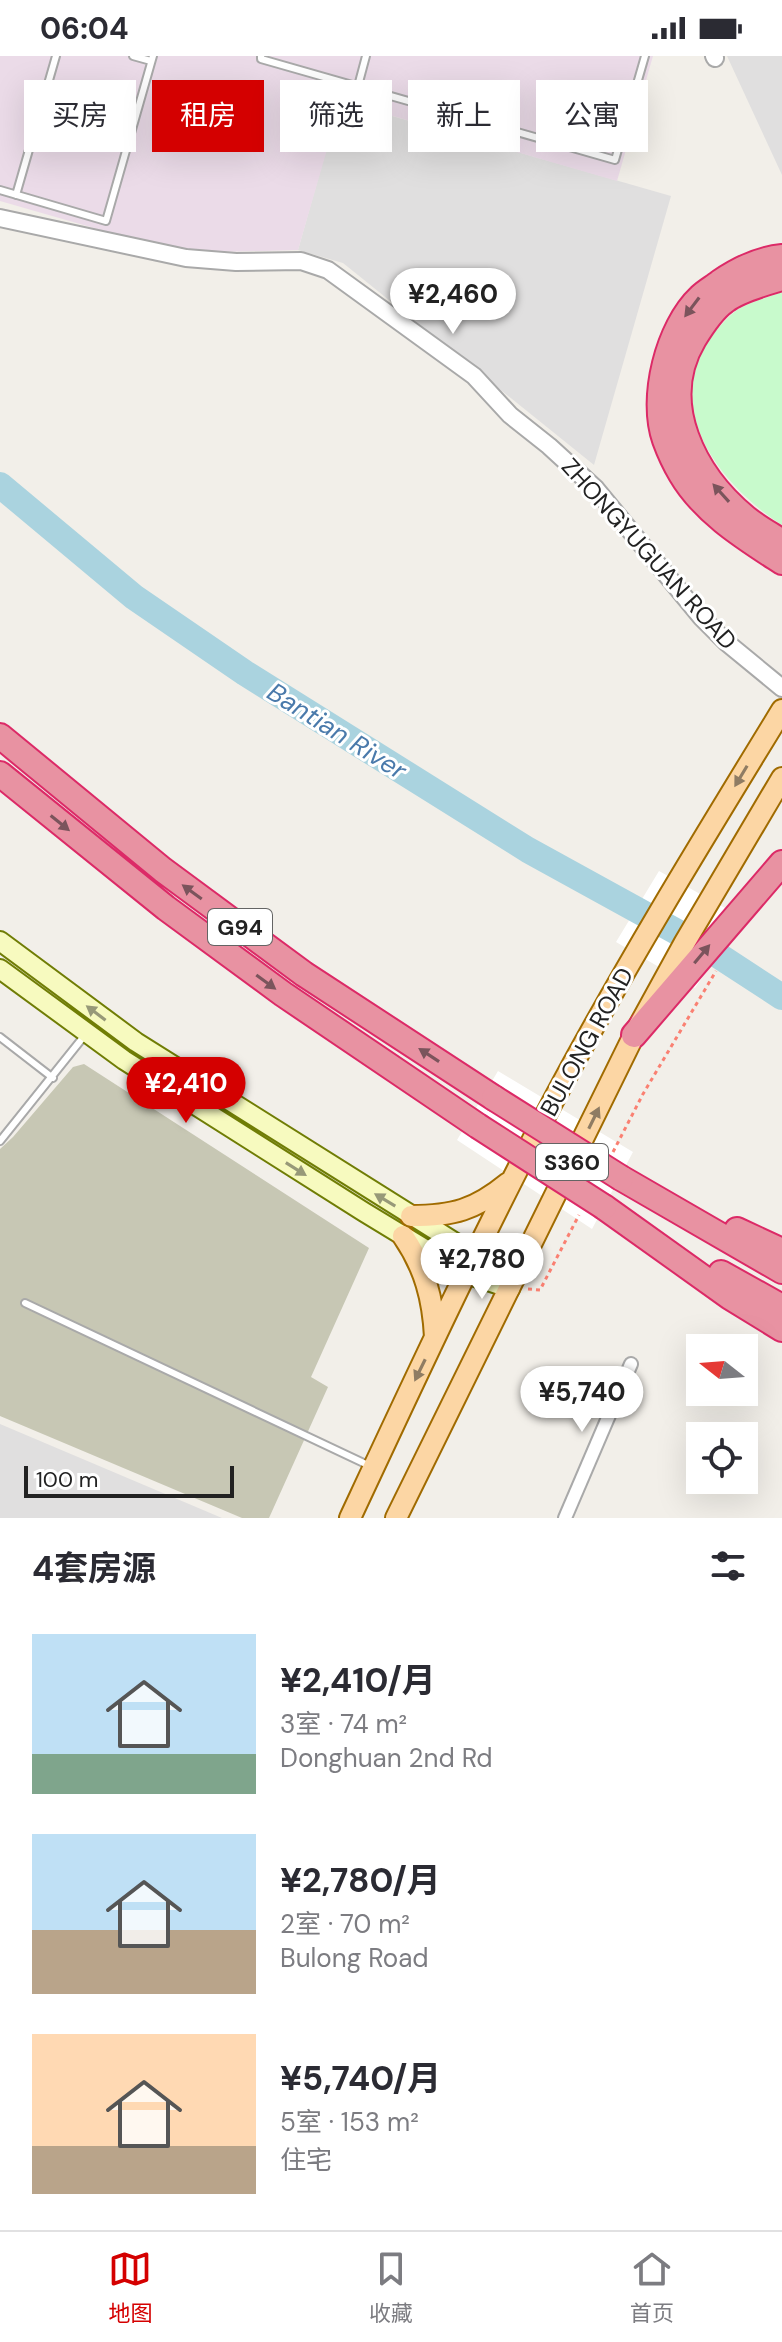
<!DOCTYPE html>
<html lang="zh">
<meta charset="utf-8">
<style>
:root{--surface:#fff;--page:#f2f2f3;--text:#2b2b33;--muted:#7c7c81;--line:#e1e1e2;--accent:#d40000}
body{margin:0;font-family:"DM Sans","Noto Sans SC",sans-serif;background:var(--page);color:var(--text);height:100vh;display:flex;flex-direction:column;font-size:30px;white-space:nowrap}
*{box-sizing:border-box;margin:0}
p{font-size:26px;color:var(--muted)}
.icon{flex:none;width:44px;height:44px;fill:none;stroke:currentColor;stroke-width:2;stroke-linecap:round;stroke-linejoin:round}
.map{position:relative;height:1462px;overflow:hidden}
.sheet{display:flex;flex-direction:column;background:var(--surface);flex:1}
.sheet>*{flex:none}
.banner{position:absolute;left:24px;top:24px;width:734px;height:72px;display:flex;gap:16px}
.needle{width:52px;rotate:287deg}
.tools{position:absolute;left:686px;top:1278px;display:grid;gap:16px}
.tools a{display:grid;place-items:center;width:72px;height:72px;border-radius:0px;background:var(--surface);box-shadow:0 8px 32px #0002;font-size:40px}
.scale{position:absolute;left:24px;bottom:20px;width:210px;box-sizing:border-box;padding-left:8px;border:4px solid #222;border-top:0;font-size:22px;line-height:28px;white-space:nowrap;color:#222;-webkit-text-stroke:6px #fff;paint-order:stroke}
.price{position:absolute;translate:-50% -68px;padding:0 18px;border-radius:28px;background:#fff;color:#222;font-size:26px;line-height:52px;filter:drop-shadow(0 2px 4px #0008)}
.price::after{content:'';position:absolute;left:50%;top:48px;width:24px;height:18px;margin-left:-12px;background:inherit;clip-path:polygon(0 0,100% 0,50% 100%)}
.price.on{background:var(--accent);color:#fff}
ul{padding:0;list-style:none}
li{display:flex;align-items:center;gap:24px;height:200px;padding:0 32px}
li span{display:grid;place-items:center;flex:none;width:224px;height:160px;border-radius:0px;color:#555}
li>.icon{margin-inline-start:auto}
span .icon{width:96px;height:96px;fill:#fffc;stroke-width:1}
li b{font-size:34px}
h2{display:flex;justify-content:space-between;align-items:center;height:96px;padding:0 32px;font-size:34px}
.chip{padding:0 28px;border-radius:0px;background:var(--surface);box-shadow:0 8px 32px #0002;font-size:28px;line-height:72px}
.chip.on{background:var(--accent);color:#fff}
.status{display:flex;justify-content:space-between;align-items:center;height:56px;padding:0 40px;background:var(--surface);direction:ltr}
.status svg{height:22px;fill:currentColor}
.dock{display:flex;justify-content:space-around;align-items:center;height:112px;border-top:2px solid var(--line);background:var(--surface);font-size:22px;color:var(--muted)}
.dock a{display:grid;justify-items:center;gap:4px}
.dock .on{color:var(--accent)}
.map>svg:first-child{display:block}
</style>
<div class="status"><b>06:04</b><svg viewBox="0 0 49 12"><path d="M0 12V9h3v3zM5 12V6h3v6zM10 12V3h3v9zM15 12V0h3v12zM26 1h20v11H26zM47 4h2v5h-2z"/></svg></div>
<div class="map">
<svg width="782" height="1462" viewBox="0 0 782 1462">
<rect width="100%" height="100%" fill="#f2efe9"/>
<path fill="#e0dfdf" d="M727 0H782V119Z
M340 45 671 140 594 409 343 207 298 194Z
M0 1368 222 1462H0Z"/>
<path fill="#ebdbe8" d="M0 0H653L617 125 341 45 298 194 181 197 0 145Z"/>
<path fill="#c7c7b4" d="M84 1008 369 1192 311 1321 328 1331 269 1462H242L0 1360V1093L13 1081 73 1011Z"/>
<path fill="#c8facc" d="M782 236V469C708 421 650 332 732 258 744 247 767 242 782 236Z"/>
<path fill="#fff" d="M659 815 743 862 695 932 616 886Z
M498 1015 633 1096 592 1173 457 1084Z"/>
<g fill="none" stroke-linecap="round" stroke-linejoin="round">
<path stroke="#aad3df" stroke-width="26" d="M0 429 134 541 245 617 528 794 697 887
M713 896 782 941"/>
<g stroke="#a9a9a9" stroke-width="10">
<path id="service" d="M133 0 151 5
M261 0V3L615 104 645 0
M358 30 366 0
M0 134 106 165 153 0
M16 139 56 0
M0 981 53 1022
M0 1085 85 979
M25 1247 370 1410"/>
</g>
<g stroke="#a9a9a9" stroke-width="16">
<path id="minor" d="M565 1462 631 1308"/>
</g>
<g stroke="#a9a9a9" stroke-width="20">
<path id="tertiary" d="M714 0 715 2
M0 162 186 202 236 206 301 205 328 214 474 320 510 359 549 390 596 433 701 561 726 586 782 632"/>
</g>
<g stroke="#707d05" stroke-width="22">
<path id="secondary" d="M0 885 136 986 475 1199 510 1233
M0 913 124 1004 364 1156 466 1218 503 1230"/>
</g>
<g stroke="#a06b00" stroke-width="24">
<path id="primary" d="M411 1160C453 1160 475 1154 508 1127
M403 1180C425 1212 433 1243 435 1281
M350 1462C415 1323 480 1183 552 1047 623 913 703 783 782 654
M396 1462 634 979 685 886 782 722"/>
</g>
<g stroke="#dc2a67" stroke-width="28">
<path id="motorway" d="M782 201C759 203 739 213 720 226 714 231 706 235 700 241 668 271 650 342 665 384 669 395 675 408 681 418 704 457 745 482 782 506
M782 222C768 226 736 236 725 245 712 254 702 270 694 283 656 347 694 419 746 462 757 471 770 478 782 486
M0 680 163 814 304 918 494 1042
M0 718 166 852 283 938 478 1070
M634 979 782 807
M621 1122 782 1215
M604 1151 730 1241 782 1273
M737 1174 782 1195
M721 1217 782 1251"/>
</g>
<path stroke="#fa8072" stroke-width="3" stroke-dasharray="4 4" stroke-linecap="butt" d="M613 1096 643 1038 716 915
M528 1233 540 1234 579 1159"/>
<use href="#service" stroke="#fff" stroke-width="6"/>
<use href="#minor" stroke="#fff" stroke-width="12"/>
<use href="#tertiary" stroke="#fff" stroke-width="16"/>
<use href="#secondary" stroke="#f7fabf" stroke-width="18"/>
<use href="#primary" stroke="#fcd6a4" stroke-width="20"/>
<use href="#motorway" stroke="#e892a2" stroke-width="24"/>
<g stroke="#dc2a67" stroke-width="28" stroke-linecap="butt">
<path id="motorway-bridge" d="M494 1042 621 1122
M478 1070 604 1151"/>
</g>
<use href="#motorway-bridge" stroke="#e892a2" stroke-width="24"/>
</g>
<defs><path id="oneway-solid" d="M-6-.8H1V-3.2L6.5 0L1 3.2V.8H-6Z" transform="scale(2)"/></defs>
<g fill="#7b545c">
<use href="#oneway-solid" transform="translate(692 251) rotate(127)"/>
<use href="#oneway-solid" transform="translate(721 437) rotate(-132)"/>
<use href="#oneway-solid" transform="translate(60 767) rotate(39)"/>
<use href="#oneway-solid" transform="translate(192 836) rotate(-144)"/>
<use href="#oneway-solid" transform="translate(702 898) rotate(-50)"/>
<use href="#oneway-solid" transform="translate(266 926) rotate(36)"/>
<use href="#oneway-solid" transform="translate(429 999) rotate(-147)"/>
</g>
<g fill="#8f7c63">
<use href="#oneway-solid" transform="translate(741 720) rotate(121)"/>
<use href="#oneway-solid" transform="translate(594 1062) rotate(-64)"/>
<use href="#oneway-solid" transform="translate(420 1314) rotate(116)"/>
</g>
<g fill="#979978">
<use href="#oneway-solid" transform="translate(96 957) rotate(-143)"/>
<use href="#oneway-solid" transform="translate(296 1113) rotate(32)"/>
<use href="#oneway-solid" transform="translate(385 1144) rotate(-149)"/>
</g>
<g text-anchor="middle" stroke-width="6" stroke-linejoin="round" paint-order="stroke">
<g fill="#fff" stroke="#646464" stroke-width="2">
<rect x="208" y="853" width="64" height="36" rx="6"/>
<rect x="536" y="1088" width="72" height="36" rx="6"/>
</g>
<g font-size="22" font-weight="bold" fill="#222">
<text x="240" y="879">G94</text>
<text x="572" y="1114">S360</text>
</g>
<g font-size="24" fill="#222" stroke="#fff">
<text transform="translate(649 498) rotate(48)" y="8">ZHONGYUGUAN ROAD</text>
<text transform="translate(587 986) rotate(-61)" y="8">BULONG ROAD</text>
</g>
<g font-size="26" font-style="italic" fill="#4a7aab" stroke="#fff">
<text transform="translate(337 675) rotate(32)" y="9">Bantian River</text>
</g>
</g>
</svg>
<div class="tools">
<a><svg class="needle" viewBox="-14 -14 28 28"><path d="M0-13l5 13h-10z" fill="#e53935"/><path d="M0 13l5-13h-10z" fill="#7c7c81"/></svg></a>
<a><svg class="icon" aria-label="locate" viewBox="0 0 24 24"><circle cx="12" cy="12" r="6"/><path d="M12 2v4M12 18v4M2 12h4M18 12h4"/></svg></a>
</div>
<div class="scale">100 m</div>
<b class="price" style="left:453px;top:280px">¥2,460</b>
<b class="price on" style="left:186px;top:1069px">¥2,410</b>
<b class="price" style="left:482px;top:1245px">¥2,780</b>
<b class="price" style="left:582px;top:1378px">¥5,740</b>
<div class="banner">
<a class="chip">买房</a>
<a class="chip on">租房</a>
<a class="chip">筛选</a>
<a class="chip">新上</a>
<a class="chip">公寓</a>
</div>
</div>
<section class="sheet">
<h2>4套房源<svg class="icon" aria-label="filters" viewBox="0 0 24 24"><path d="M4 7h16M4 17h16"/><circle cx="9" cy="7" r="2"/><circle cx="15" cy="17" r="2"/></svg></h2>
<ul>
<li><span style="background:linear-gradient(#bfe0f5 75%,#7fa58c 0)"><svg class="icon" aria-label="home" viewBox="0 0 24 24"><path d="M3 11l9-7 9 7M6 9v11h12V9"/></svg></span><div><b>¥2,410/月</b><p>3室 · 74 m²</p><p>Donghuan 2nd Rd</p></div></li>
<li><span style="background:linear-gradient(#bfe0f5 60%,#b9a48a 0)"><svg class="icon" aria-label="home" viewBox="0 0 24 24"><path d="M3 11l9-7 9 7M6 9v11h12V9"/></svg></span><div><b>¥2,780/月</b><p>2室 · 70 m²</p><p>Bulong Road</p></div></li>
<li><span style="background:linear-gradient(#ffd9b3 70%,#b9a48a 0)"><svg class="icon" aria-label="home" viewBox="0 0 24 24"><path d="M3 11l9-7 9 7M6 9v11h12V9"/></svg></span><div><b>¥5,740/月</b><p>5室 · 153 m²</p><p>住宅</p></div></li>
</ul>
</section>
<nav class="dock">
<a class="on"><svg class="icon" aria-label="map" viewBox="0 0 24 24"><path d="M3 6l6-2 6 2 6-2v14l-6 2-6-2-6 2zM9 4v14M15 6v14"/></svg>地图</a>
<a><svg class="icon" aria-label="saved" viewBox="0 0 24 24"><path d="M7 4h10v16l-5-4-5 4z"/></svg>收藏</a>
<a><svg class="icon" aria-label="home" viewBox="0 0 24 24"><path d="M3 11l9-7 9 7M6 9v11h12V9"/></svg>首页</a>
</nav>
